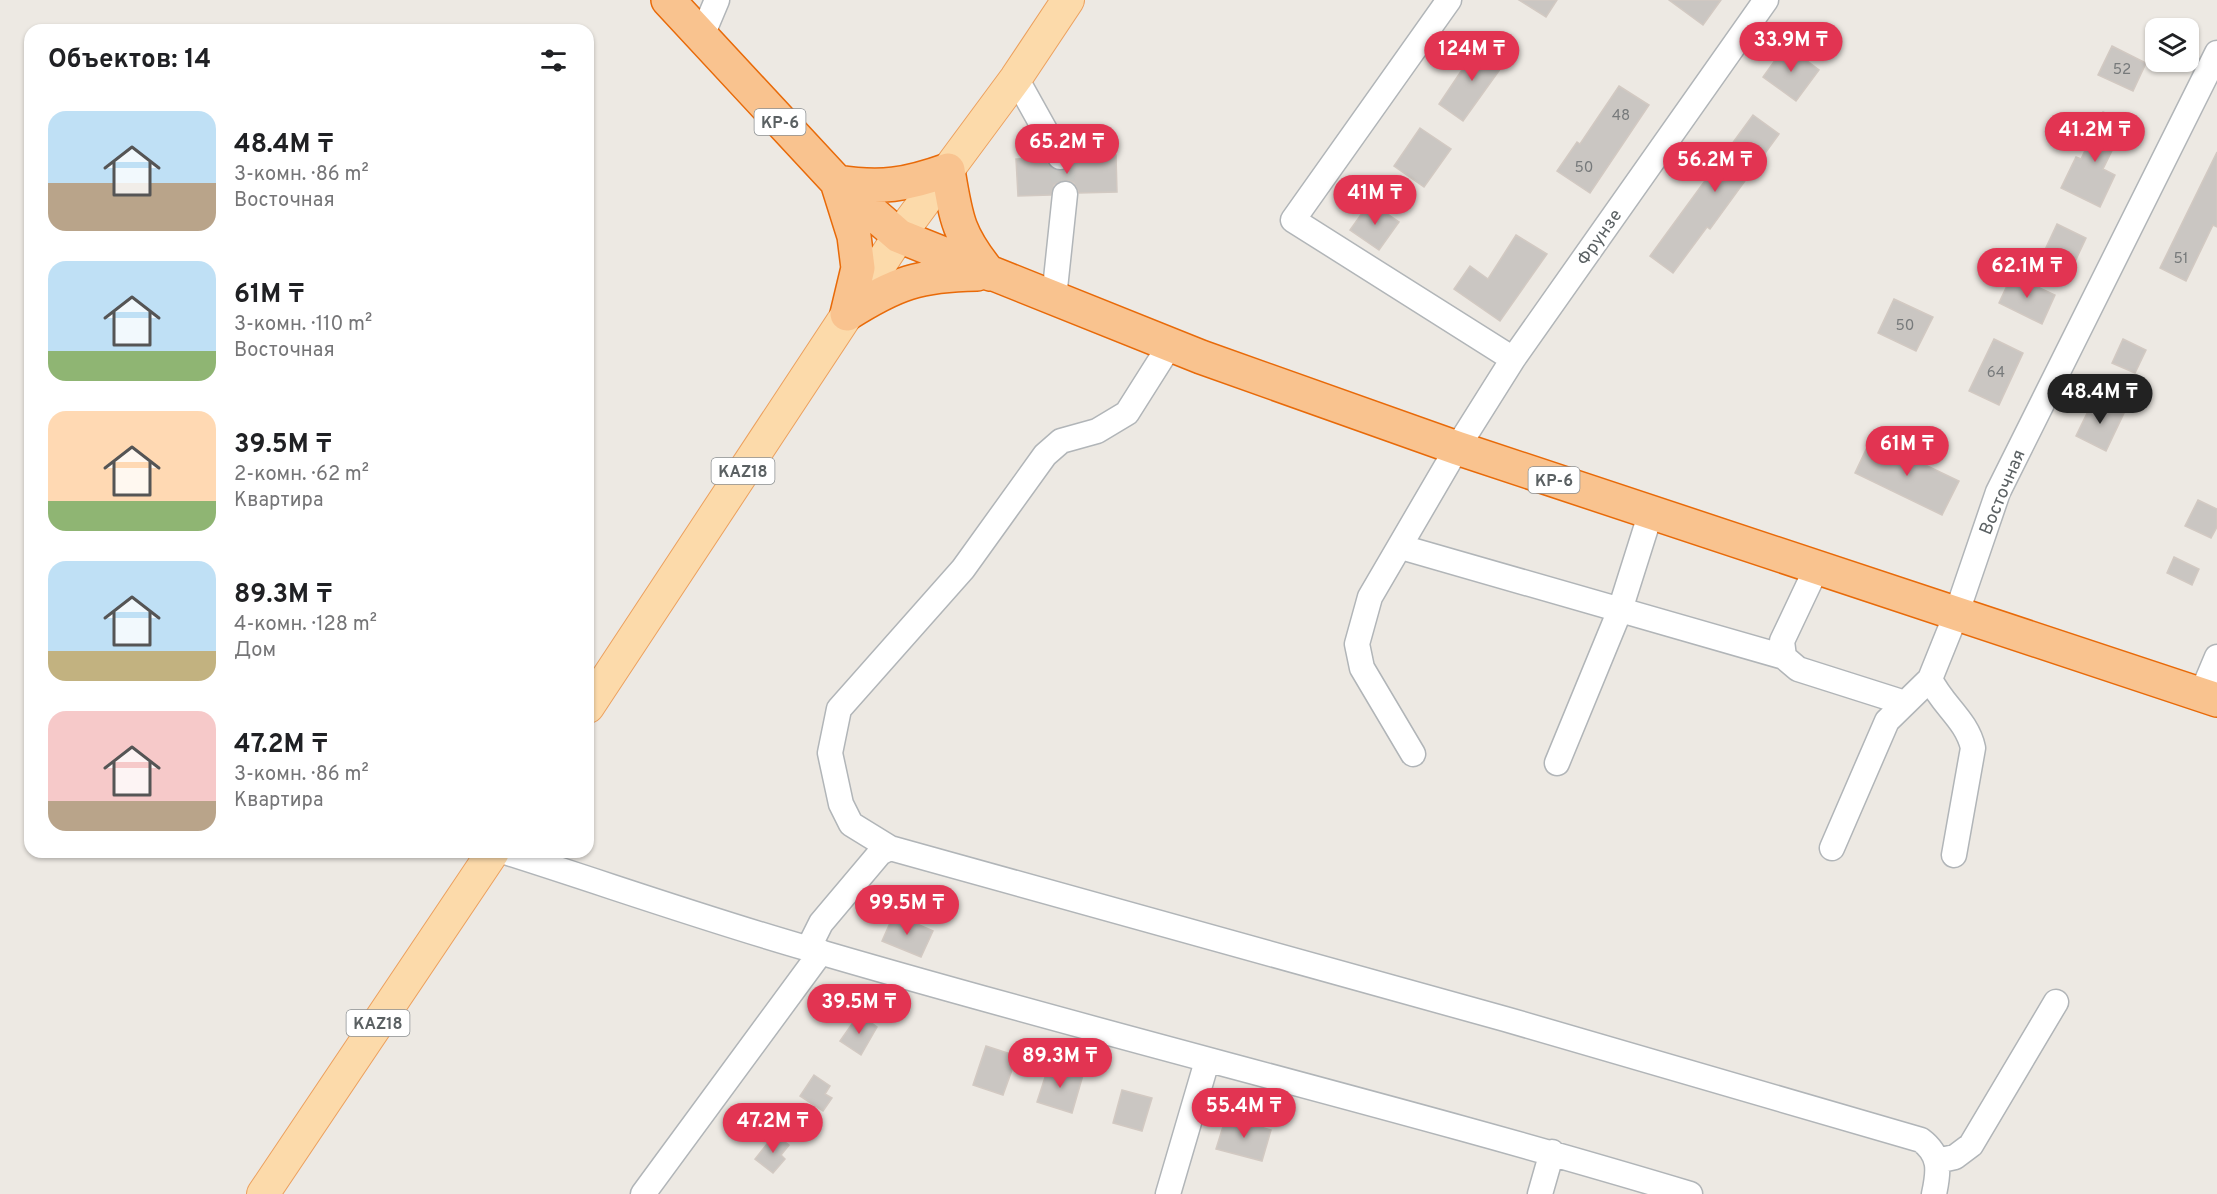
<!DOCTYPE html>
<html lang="ru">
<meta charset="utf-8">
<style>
:root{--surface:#fff;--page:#f2f2f2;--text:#202124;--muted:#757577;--accent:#e23452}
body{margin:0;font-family:Overpass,sans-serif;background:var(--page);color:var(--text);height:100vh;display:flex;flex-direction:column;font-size:22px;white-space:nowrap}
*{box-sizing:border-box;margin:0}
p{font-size:20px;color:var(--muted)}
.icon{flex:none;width:33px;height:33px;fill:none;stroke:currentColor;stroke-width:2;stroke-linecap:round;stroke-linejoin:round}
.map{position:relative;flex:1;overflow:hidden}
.sheet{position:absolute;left:24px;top:24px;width:570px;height:834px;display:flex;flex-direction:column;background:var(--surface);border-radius:18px;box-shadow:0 2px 4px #0004}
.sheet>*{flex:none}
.tools{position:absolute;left:2145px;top:18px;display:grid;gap:12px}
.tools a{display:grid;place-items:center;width:54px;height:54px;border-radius:12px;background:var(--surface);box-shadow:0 2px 4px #0004;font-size:30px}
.price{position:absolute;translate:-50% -51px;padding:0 14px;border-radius:21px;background:var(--accent);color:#fff;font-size:20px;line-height:39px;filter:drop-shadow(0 2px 3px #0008)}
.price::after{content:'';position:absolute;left:50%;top:36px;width:18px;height:14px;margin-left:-9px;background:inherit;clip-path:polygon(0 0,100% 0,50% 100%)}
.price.current{background:#222;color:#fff}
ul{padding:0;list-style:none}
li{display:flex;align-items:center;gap:18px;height:150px;padding:0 24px}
li span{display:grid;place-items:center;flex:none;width:168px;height:120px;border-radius:18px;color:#555}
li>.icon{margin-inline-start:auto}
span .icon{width:72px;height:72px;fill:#fffc;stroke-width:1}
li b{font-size:26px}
h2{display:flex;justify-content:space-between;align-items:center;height:72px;padding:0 24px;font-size:26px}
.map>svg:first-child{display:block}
</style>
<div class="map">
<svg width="2217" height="1194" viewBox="0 0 2217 1194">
<rect width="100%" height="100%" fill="#ede9e3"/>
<path fill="#cac6c2" stroke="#d2c9c2" stroke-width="1.5" d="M1519 0H1557L1546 17Z
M1669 0H1721L1703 25Z
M1480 43 1506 61 1463 121 1439 104Z
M1786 45 1819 70 1796 101 1763 77Z
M2112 46 2146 63 2133 91 2098 75Z
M1619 86 1649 105 1590 193 1557 171 1577 142 1580 144Z
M2103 112 2126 122 2103 169 2115 175 2100 207 2061 188 2076 157 2081 159Z
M1753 115 1779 134 1710 229 1707 227 1673 273 1650 256Z
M1420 128 1451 149 1424 187 1394 166Z
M2217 152V227L2213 225 2186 281 2160 268Z
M1116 155 1117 192 1079 193 1074 183 1066 180 1054 185 1051 195 1018 196 1016 159 1044 158 1052 169 1060 171 1072 165 1074 157Z
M1370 202 1399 222 1379 250 1350 230Z
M2057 224 2086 238 2073 266 2044 252Z
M1516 235 1547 254 1500 321 1454 289 1470 266 1488 279Z
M2012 275 2055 295 2042 324 1999 303Z
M1894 299 1933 317 1916 351 1878 333Z
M1994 339 2023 353 1999 405 1969 391Z
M2123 339 2146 350 2135 373 2112 363Z
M2094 399 2124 413 2106 451 2076 436Z
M1871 439 1959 481 1942 515 1855 473Z
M2198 500 2217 509V527L2211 538 2185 526Z
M2174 557 2199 569 2192 585 2167 573Z
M894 914 933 931 921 957 882 941Z
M859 1014 877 1027 861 1055 840 1041Z
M986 1046 1017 1056 1003 1095 973 1085Z
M1049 1065 1083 1075 1072 1113 1037 1102Z
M814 1075 830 1086 825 1094 832 1098 823 1111 800 1096Z
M1122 1090 1152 1098 1142 1131 1113 1123Z
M1226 1117 1271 1130 1262 1161 1216 1149Z
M775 1134 789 1145 781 1155 785 1159 773 1173 755 1159Z"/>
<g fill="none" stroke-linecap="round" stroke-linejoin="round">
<path stroke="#c8c7c3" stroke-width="24" stroke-dasharray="24 12" stroke-linecap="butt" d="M1060 157 1065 194"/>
<g stroke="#b1b5b8" stroke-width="27">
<path id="minor" d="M1449 0 1293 220 1513 359
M701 38 717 0
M1016 78 1060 157
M1054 298 1065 194
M1401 547 1784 657
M1817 567 1782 641 1784 657 1798 669 1905 703
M1930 679C1942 705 1967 720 1973 748L1954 855
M2201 695 2217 657
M1413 754 1362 668 1357 644 1370 597 1457 448 1513 359 1766 0
M1557 763 1620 610 1651 512
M890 848 851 824 841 804 830 753 839 709 963 569 1045 455 1061 441 1097 431 1127 413 1170 345
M1832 848 1887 721 1930 679 1957 612 1998 492 2217 53
M505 852C606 884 705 919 806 948 1100 1035 1398 1106 1690 1194
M808 949 821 923 880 853 890 848 1505 1019 1921 1140C1941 1155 1939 1171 1934 1194
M1937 1161 1955 1157 1971 1145 2056 1002
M643 1194 821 952
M1168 1194 1207 1061
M1540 1194 1552 1152"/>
</g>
<g stroke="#eca05e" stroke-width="34">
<path id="major" d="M588 707 899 236 1016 78 1068 0
M263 1194 493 852"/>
</g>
<g stroke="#e86a09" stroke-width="36">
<path id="highway" d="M668 0 837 182 899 236 1201 357 1457 448 2217 700
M847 314 858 268 854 236 837 182C881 189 906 185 948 170 956 219 958 235 990 274
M847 314C896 283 919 275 977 274"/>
</g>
<use href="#minor" stroke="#fff" stroke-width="24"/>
<use href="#major" stroke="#fcdaaa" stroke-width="32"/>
<use href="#highway" stroke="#f9c38f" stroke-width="33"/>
</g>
<g text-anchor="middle" stroke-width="5" stroke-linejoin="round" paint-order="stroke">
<g font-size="15" fill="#777a7b">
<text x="2122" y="74">52</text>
<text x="1621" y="120">48</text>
<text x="1584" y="172">50</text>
<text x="2181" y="263">51</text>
<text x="1905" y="330">50</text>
<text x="1996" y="377">64</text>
</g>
<g fill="#fff" stroke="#8c9092" stroke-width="1.5">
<rect x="754.5" y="109" width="51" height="26" rx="4.5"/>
<rect x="711.5" y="458" width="63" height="26" rx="4.5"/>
<rect x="1528.5" y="467" width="51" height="26" rx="4.5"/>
<rect x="346.5" y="1010" width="63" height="26" rx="4.5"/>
</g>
<g font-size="16" font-weight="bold" fill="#5b6163">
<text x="780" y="128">KP-6</text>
<text x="743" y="477">KAZ18</text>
<text x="1554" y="486">KP-6</text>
<text x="378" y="1029">KAZ18</text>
</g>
<g font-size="18" fill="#5b6163" stroke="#fff">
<text transform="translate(1599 237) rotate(-55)" y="6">Фрунзе</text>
<text transform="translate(2002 492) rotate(-67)" y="6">Восточная</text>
</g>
</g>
</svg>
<div class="tools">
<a><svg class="icon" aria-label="layers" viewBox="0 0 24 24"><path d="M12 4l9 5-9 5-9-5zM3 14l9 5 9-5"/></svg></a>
</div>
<b class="price" style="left:1791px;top:73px">33.9M ₸</b>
<b class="price" style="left:1472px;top:82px">124M ₸</b>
<b class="price" style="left:2095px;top:163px">41.2M ₸</b>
<b class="price" style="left:1067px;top:175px">65.2M ₸</b>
<b class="price" style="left:1715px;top:193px">56.2M ₸</b>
<b class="price" style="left:1375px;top:226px">41M ₸</b>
<b class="price" style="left:2027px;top:299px">62.1M ₸</b>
<b class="price current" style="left:2100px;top:425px">48.4M ₸</b>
<b class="price" style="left:1907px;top:477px">61M ₸</b>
<b class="price" style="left:907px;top:936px">99.5M ₸</b>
<b class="price" style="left:859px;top:1035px">39.5M ₸</b>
<b class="price" style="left:1060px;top:1089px">89.3M ₸</b>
<b class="price" style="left:1244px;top:1139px">55.4M ₸</b>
<b class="price" style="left:773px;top:1154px">47.2M ₸</b>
<section class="sheet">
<h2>Объектов: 14<svg class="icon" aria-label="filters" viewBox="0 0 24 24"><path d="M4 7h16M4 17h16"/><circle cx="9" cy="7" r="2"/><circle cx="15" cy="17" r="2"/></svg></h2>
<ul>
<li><span style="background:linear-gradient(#bfe0f5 60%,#b9a48a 0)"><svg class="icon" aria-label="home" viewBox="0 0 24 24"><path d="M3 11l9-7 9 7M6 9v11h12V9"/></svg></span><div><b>48.4M ₸</b><p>3-комн. · 86 m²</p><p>Восточная</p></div></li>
<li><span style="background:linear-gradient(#bfe0f5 75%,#8fb573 0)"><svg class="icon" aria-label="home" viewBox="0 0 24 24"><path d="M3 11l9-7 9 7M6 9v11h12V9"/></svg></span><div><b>61M ₸</b><p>3-комн. · 110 m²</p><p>Восточная</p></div></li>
<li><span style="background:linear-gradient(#ffd9b3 75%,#8fb573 0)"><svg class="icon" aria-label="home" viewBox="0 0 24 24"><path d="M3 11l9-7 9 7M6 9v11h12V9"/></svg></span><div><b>39.5M ₸</b><p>2-комн. · 62 m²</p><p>Квартира</p></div></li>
<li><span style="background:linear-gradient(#bfe0f5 75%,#c2b280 0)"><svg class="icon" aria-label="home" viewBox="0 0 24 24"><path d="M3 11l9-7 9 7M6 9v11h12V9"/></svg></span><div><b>89.3M ₸</b><p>4-комн. · 128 m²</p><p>Дом</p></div></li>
<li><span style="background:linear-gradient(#f6c9c9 75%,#b9a48a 0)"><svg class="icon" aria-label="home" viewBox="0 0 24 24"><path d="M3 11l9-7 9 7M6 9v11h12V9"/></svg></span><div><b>47.2M ₸</b><p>3-комн. · 86 m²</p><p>Квартира</p></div></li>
</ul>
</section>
</div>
